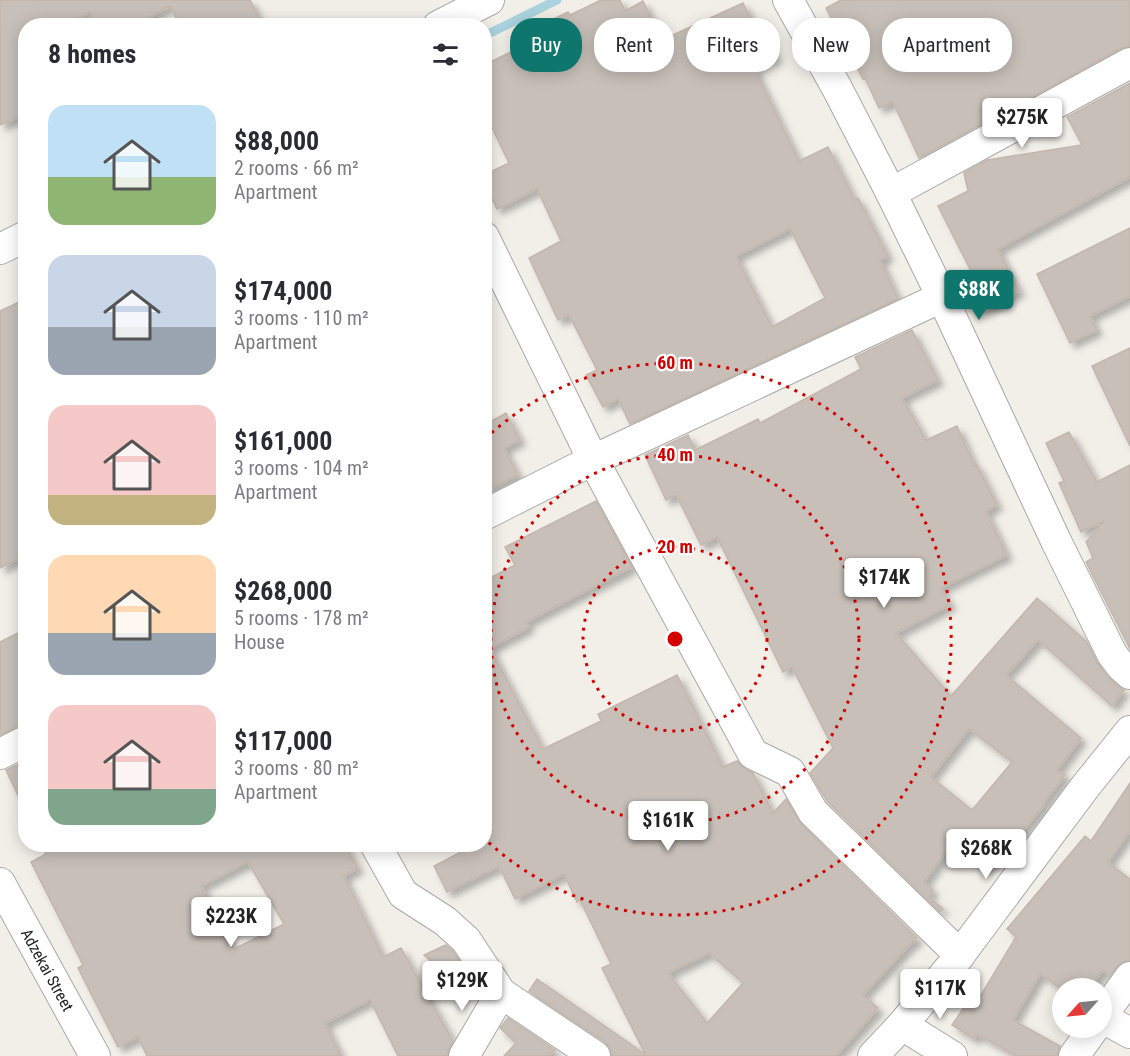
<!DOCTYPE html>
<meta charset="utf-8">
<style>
:root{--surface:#fff;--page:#f7f7f7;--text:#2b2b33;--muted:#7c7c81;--accent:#0f766e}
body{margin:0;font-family:"Roboto Condensed",sans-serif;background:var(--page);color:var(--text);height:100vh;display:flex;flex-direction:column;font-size:22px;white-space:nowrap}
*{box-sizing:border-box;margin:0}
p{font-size:20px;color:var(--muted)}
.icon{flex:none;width:33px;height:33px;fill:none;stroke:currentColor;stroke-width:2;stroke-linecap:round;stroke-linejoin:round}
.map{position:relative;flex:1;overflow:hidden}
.drawer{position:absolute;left:18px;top:18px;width:474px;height:834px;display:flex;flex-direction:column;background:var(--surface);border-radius:24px;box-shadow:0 3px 15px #0003}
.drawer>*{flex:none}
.banner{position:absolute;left:510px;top:18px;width:530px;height:54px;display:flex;gap:12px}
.needle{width:39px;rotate:243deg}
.controls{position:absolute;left:1052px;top:978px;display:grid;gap:12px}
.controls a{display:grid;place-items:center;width:60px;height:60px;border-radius:50%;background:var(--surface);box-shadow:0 3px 15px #0003;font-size:30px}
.price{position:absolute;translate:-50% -51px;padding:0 14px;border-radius:6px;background:#fff;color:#222;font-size:20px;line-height:39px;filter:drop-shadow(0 2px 3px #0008)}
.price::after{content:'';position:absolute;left:50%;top:36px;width:18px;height:14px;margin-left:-9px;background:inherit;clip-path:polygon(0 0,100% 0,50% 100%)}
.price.active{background:var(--accent);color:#fff}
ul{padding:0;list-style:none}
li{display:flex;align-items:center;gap:18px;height:150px;padding:0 30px}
li span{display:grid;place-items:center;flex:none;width:168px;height:120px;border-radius:18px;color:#555}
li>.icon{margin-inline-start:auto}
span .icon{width:72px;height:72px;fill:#fffc;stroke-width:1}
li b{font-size:26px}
h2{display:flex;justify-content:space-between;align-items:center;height:72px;padding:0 30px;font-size:26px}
.chip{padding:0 21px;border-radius:24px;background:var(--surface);box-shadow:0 3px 15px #0003;font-size:21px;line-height:54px}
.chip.active{background:var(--accent);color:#fff}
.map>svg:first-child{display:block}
</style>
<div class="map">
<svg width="1130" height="1056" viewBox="0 0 1130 1056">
<defs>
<filter id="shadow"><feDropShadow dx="5.5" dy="5.5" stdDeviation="3" flood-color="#0004"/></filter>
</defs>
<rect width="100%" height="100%" fill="#f2efe9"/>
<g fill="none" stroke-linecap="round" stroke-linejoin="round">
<path stroke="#aad3df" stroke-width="9" d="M484 36 557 0"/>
</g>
<path fill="#c7bfb8" stroke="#c4b6ab" stroke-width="1.5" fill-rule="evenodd" filter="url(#shadow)" d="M0 0H250L263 26H180L170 6 133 26H97L90 12 62 26H26V114L0 125Z
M601 0H620L625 11 643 1 662 40 743 3 756 29 761 26 776 58 754 68 799 161 828 147 855 200 858 198 888 256 880 260 898 299 630 424 618 399 603 407 586 375 597 370 569 315 558 320 529 258 561 241 537 189 497 209 484 183V175L509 163 484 111V65L540 38 535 28 568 12 570 15ZM790 229 825 298 772 327 736 256Z
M841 0H1130V46L1122 48 919 158 893 102 879 108 865 78 863 79 826 8Z
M1130 83V177L998 249 1019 291 981 313 961 276 971 271 938 206 968 191 964 173 987 160 1082 145 1067 117Z
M1130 228V296L1090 316 1097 330 1070 343 1037 274Z
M26 299V555L0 568V311Z
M912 330 938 380 902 398 926 440 957 426 975 466 977 465 997 505 986 511 1007 555 941 588 950 605 896 633 951 696 1037 598 1086 641 1097 662 1107 676 1119 687 1124 690 1112 706 1038 640 1006 675 1081 738 1057 770 1065 775 1043 804 1044 805 1010 846 1007 843 987 869 953 842 924 882 933 890 928 896 943 909 940 912 827 801 810 773 833 748 792 667 783 672 717 537 701 545 676 495 666 500 645 455 688 435 695 450 758 419 760 423 861 369 855 357ZM969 729 1012 762 972 810 931 777Z
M1130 348V446L1092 366Z
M484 412 490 422 506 413 520 440 504 448 518 475 484 491Z
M1069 432 1097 482 1130 465V649L1086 562 1093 558 1086 542 1104 521 1081 532 1059 483 1064 481 1046 443Z
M596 501 632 567 526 622 529 627 490 648 543 749 601 721 598 714 677 675 723 767 737 761 745 769 753 773 773 813 786 799 801 824 917 938 914 942 913 941 863 995 878 1008 836 1056H612L610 1048 605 1042 529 991 537 979 645 1054 602 968 611 964 580 900 577 902 564 874 515 899 499 866 447 892 434 866 476 844H484V581L515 565 505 547ZM709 953 743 983 707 1023 668 973Z
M26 629V724L18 726 0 735V642Z
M26 761V812L6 770Z
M1130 783V831L1108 862 1130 879V960L1122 962 1116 967 1110 975 1103 970 1089 988H1060L1040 974 1013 1020 1060 1046 1057 1056H1016L977 1034 974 1039 952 1025 975 991 981 995 1016 937 1007 929 1085 836 1091 841Z
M41 844H344L358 868 344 876 383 957 401 948 453 1041 449 1048 447 1056H398L370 1000 325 1023 341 1056H147L138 1037 118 1047 78 968 83 965 31 862 46 854ZM248 862 284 924 234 949 201 886Z
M446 945 453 951 463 967 445 975 424 955Z
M508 1018 555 1050 549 1056H504L516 1043 500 1028Z"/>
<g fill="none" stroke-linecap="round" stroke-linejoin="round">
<g stroke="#a9a9a9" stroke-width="32">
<g id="street">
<path d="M788 0 838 90 891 193 942 297 1056 541 1112 654 1121 666 1130 674"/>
<path d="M438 26 489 0"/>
<path d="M891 193 1130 63"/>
<path d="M484 237 593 460 753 754 790 772 813 812 960 955"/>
<path d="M0 249 26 236"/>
<path d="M484 515 593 460 942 297"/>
<path d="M0 754 26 741"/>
<path d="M375 844 403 894 445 921 466 940 501 993 595 1056"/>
<path id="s1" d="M0 883 95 1056"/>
<path d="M1101 1017 1130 977"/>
<path d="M1101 1017 1130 1033"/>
<path d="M902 1025 952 1056"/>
<path d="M464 1056 501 993"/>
<path d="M873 1056 902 1025 953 964 1085 787 1130 731"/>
<path d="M1074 1056 1094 1028"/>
</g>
</g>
<use href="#street" stroke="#fff" stroke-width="30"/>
</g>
<g fill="none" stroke="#d40000" stroke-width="3" stroke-dasharray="3 6">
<circle cx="675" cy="639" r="92"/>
<circle cx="675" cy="639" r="184"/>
<path d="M485 439A276 276 0 1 1 485 839"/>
</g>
<g text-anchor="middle" stroke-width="4.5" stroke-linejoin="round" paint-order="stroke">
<g font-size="16" fill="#222" stroke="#fff">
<text dy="6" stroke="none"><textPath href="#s1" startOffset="99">Adzekai Street</textPath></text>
</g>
</g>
<circle cx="675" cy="639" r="9" fill="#d40000" stroke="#fff" stroke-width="3"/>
<g font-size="18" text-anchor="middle" font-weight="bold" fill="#d40000" stroke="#fff" stroke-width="4.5" stroke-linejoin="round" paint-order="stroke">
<text x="675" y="369">60 m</text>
<text x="675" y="461">40 m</text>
<text x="675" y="553">20 m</text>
</g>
</svg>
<div class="controls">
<a><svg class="needle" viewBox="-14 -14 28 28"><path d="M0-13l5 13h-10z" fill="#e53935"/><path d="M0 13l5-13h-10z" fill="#7c7c81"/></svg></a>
</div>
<b class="price" style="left:1022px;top:149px">$275K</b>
<b class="price active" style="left:979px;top:321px">$88K</b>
<b class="price" style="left:884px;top:609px">$174K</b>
<b class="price" style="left:668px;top:852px">$161K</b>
<b class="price" style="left:986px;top:880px">$268K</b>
<b class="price" style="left:231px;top:948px">$223K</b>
<b class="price" style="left:462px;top:1012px">$129K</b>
<b class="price" style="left:940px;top:1020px">$117K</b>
<div class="banner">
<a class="chip active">Buy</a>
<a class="chip">Rent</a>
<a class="chip">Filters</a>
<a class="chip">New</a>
<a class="chip">Apartment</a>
</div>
<section class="drawer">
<h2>8 homes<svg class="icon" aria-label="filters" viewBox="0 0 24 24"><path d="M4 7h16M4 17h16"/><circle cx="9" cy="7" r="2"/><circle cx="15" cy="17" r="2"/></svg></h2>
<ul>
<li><span style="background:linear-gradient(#bfe0f5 60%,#8fb573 0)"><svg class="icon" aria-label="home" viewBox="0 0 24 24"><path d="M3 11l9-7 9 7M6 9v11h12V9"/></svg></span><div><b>$88,000</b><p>2 rooms · 66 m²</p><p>Apartment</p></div></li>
<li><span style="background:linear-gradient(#c9d6e8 60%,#9aa5b1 0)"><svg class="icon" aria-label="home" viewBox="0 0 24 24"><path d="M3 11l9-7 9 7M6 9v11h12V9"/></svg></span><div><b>$174,000</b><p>3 rooms · 110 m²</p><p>Apartment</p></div></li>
<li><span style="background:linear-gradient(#f6c9c9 75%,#c2b280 0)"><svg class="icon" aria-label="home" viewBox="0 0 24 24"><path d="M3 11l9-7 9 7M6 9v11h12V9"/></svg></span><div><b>$161,000</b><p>3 rooms · 104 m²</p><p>Apartment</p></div></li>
<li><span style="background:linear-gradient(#ffd9b3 65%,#9aa5b1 0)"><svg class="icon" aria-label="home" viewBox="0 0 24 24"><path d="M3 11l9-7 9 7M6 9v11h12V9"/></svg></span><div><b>$268,000</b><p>5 rooms · 178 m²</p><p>House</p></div></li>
<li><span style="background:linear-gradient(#f6c9c9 70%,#7fa58c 0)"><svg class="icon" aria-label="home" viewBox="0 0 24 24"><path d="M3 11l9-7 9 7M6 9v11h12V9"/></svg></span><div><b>$117,000</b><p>3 rooms · 80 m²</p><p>Apartment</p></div></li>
</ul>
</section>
</div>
